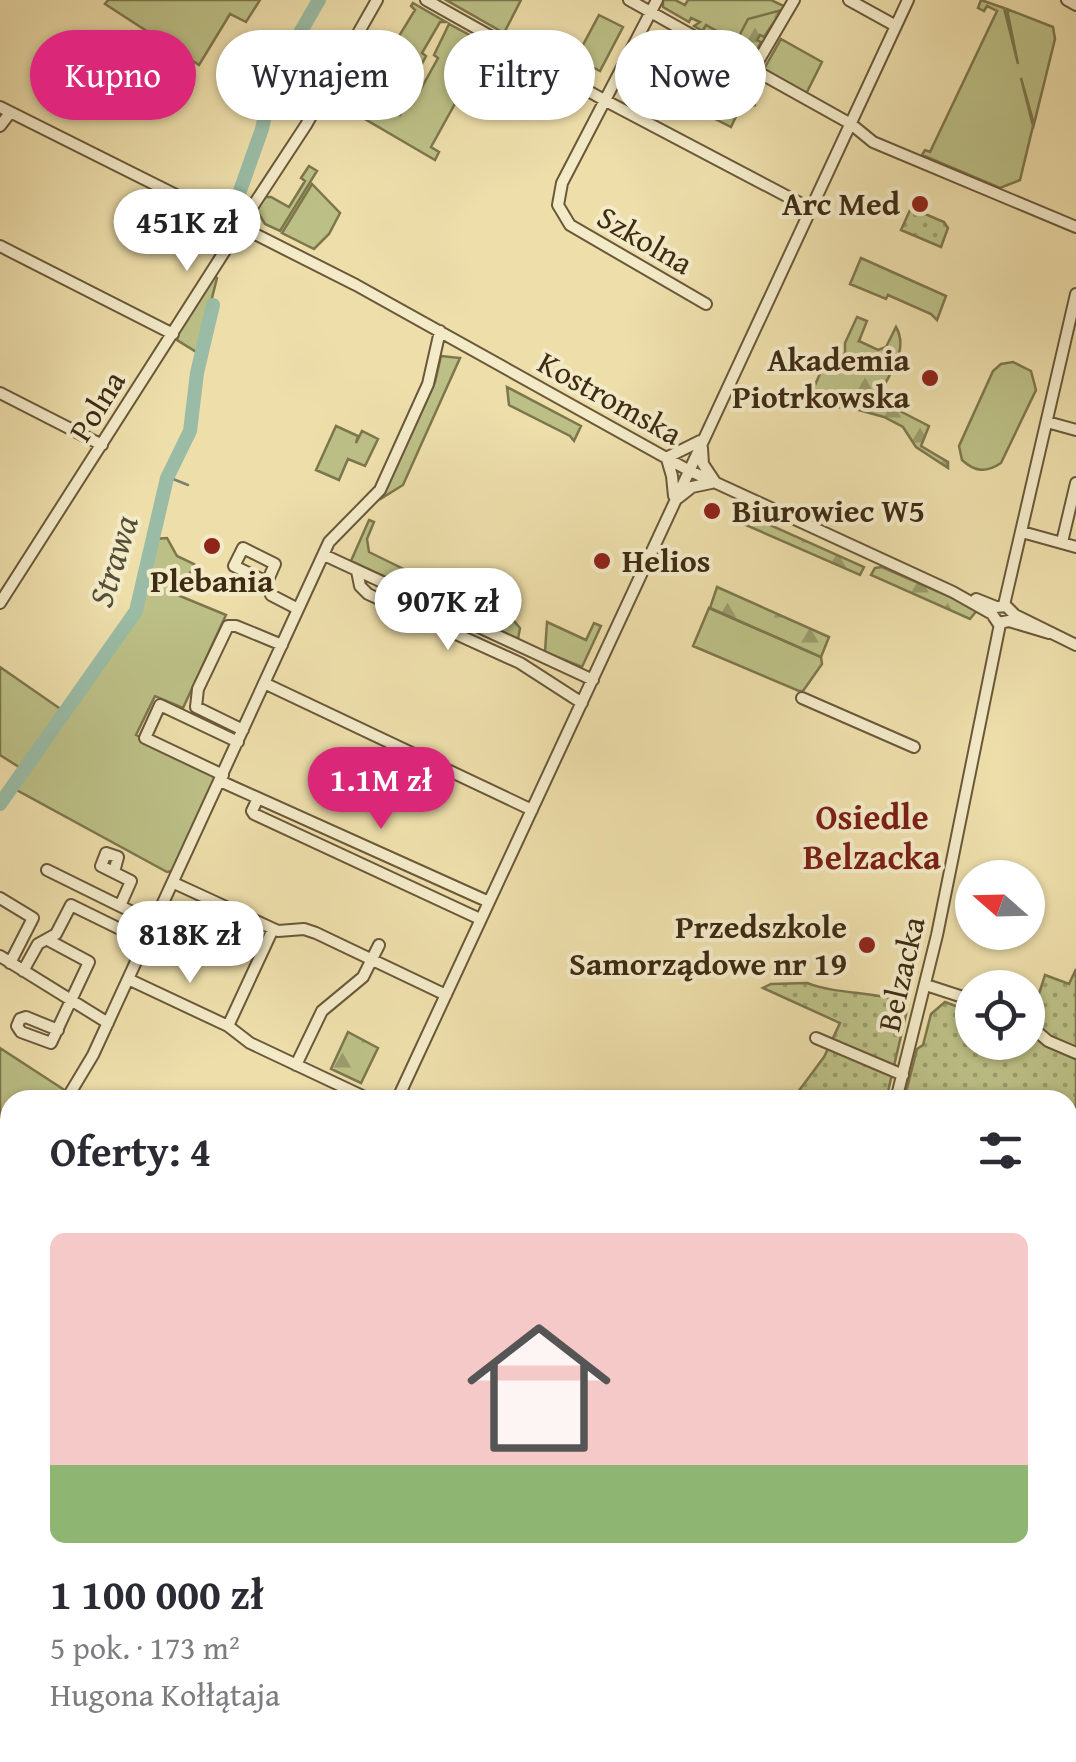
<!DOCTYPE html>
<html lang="pl">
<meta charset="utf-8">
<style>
:root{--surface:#fff;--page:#f7f7f7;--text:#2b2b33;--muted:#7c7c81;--line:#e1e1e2;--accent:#db2777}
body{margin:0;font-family:"Gentium Book Plus",serif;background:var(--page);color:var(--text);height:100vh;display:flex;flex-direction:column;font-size:38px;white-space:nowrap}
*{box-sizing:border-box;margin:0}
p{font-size:32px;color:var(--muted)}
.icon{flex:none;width:55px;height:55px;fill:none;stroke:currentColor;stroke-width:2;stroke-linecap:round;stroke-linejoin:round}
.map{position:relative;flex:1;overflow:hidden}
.side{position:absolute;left:0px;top:1090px;width:1078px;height:672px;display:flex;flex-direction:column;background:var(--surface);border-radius:30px 30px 0 0;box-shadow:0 2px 8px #0004}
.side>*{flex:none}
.hud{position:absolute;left:30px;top:30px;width:1018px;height:90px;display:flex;gap:20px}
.needle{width:65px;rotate:290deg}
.controls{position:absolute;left:955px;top:860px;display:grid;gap:20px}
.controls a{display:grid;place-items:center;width:90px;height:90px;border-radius:50%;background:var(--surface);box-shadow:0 2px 8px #0004;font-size:50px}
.price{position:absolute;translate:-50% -85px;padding:0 22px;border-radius:35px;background:#fff;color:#222;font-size:32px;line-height:65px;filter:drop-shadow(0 2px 5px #0008)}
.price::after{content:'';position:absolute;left:50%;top:60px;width:30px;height:22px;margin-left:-15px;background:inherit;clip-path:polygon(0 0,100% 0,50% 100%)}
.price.on{background:var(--accent);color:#fff}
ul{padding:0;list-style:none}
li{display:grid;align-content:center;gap:20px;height:530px;padding:0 50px}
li+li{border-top:2px solid var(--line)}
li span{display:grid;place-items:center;height:310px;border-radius:15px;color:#555}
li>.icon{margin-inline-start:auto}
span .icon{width:180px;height:180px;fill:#fffc;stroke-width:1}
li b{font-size:42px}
h2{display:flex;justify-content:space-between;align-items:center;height:120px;padding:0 50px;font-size:42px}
.tag{padding:0 35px;border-radius:45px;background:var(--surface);box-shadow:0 2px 8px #0004;font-size:35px;line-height:90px}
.tag.on{background:var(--accent);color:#fff}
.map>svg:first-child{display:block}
</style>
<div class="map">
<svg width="1076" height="1762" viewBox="0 0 1076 1762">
<defs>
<pattern id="forest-firs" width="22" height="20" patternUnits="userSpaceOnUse" patternTransform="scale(2.5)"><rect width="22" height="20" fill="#bcc086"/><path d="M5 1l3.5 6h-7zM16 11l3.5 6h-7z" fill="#9a9c6c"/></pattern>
<pattern id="park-dots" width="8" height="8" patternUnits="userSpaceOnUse" patternTransform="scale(2.5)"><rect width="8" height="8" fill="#bcc086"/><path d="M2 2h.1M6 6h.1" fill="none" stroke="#9a9c6c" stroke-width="1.8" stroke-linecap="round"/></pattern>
</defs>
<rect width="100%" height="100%" fill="#eddeaa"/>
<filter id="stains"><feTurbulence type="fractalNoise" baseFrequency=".002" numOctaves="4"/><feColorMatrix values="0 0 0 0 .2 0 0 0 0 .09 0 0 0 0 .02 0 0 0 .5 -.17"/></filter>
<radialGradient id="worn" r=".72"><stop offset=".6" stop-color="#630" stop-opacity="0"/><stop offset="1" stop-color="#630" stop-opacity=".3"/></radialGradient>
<path fill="#bcc086" stroke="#7d764d" stroke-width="2.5" d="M108 0H260L246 22 230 14 199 65 105 4Z
M446 0H521L504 33Z
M663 0H675L685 5 688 0H771L786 7 754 61 694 26 700 22 691 18 689 22 663 7Z
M981 0 1004 8 1018 64 1007 9 1053 27 1055 39 1034 124 1021 78 1033 126 1020 180 1000 188 922 155 925 150 930 152 997 11 987 6 984 11 978 8Z
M413 3 446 22H440L422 53 426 56 404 97 396 98 390 110 400 115 408 102 413 103 438 58 434 55 449 24 488 45 483 54 490 59 480 77 472 73 431 147 439 152 435 160 358 115 389 59 378 52 381 46 388 50 393 46 415 10 411 6Z
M599 15 623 27 600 71 576 58Z
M781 39 822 62 806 94 764 69Z
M716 57 719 59 706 82 742 102 756 105 740 108 731 127 653 87 656 80 638 71 641 65 655 72 665 60 703 80Z
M309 166 317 171 280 231 265 224 256 209 263 197H271L289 207 305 181 301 178Z
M312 184 340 213 329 234 314 249 282 233Z
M861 258 946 296 937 320 931 314 888 295 886 299 850 284Z
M214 276 217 278 198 353 177 340 178 333Z
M441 356 460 358 403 485 382 498 435 382Z
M1013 362 1031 371 1036 390 1001 463C986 473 975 472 962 460L959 446 993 371 1001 364Z
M507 387 581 426 574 441 570 436 509 405Z
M336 426 358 436 356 443 362 431 378 439 365 466 348 459 339 480 316 470Z
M369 520 374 522 367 539 369 552 426 580 420 593 351 561Z
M167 538 177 556 194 564 180 596 226 615 183 708 155 696 136 735 217 774 172 871 167 872 13 788 131 625 138 612 154 539Z
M429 582 514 621 520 628 518 639 423 595Z
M709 608 821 657 822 664 803 691H799L693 646Z
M547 622 586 640 594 623 601 626 582 667 545 652Z
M0 667 62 710 22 769 0 755Z
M0 1048 63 1089 55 1100H10V1134L0 1127Z
M0 1159 10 1166V1296L0 1289Z"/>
<path fill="url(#forest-firs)" stroke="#7d764d" stroke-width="2.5" d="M782 10 764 37 760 35 757 40 761 42 753 58 703 30 706 25 736 42 748 19Z
M857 317 867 321 859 341 878 350 886 347 896 327C910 351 887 375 879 397L892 407 929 426 921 446 948 462V468L916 447 903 427 884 417 848 407 812 408 809 399 825 362H836L845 353V343Z
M750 516 864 567 860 575 746 525Z
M882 567 978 609 970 619 871 575 875 568Z
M717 587 829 637 821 657 710 608Z
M348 1032 378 1048 361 1083 331 1069Z"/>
<path fill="url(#park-dots)" stroke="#7d764d" stroke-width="2.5" d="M911 208 944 222 948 228 941 247 901 230Z
M1076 969V1119L1068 1130V1100H904L917 1049 923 1045 931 1014 945 1002 972 1012V1042H1028V1028L1045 975 1069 984Z
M807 983C839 995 873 991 905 1002L908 1006 886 1100H792L824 1057 840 1023 763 988 771 984Z"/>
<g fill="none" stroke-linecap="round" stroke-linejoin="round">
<path stroke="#75826c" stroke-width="2.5" d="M168 477 188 485"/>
<path stroke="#9abca6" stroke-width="14" d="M236 202 262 129 272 81 319 0
M0 804 136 611 167 478 190 431 197 373 213 305"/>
<g stroke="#6a583a" stroke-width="14">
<path id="minor" d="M426 0 606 101 811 209
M629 0 851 124 873 142 1076 227
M657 0 562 183 558 205 570 225 706 304
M849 0 896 26
M1067 0 1076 5
M753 70 794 0
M0 107 232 223
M0 126 10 113
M245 218 306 125 377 0
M249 231 356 285 688 470 953 592 992 614 998 623 1009 621 1049 633
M0 246 173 334
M0 393 102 445
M1047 422 1076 430
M702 448 703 464 715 482
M666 458 700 441
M667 459 672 476 674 496
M678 498 692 487 711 483
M1022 532 1076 547
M1062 542 1076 483
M324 555 593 680
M357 571 360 586 368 594 520 663 582 703
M267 582 275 564 243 548 234 566 267 582 271 595 298 609
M976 599 996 607 1006 606 1015 615 1076 645
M0 603 235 235
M1004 605 1076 294
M264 683 532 810
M802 698 914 747
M243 730 196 707 198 689 228 626H236L282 645
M223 775 145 738 160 705 238 742
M220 781 489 902
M258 798 252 811 254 814 480 919
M47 870 120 906
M114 872 118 857 106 853 101 866 131 881 120 906 155 923
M174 883 278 931 304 929 316 933 446 995
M0 898 33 918 10 963
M48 940 89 962 51 1043 21 1032 17 1026 20 1019 26 1017 58 1030
M0 956 108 1023
M23 971 38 944 56 934 71 905 120 929
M128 979 228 1026 250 1043 371 1100
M926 985 972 1000
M1028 1024 1048 1041 1076 1053
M228 1026 273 929
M816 1038 903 1075
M296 1065 322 1011 363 977 379 945
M66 1100 93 1055 329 542 380 490 428 384 440 331
M397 1100 908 0
M896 1100 937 935 1000 624
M0 1140 10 1147
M1068 1673 1076 1678
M1068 1691 1076 1696
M1047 1752 1052 1762
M1064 1752 1068 1762
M89 1762 94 1752
M437 1762 441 1752
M737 1762 740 1752
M997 1762 1000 1752"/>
</g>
<g stroke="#3e2b14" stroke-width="16">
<path id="major" d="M1068 1155 1076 1145
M1068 1188 1076 1176
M618 1762 623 1752
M661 1762 668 1752"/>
</g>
<use href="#minor" stroke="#f3eac8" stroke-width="10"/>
<use href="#major" stroke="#e6bf75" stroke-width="12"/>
</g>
<g fill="#8f2418" stroke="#f3eac8" stroke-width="4">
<circle cx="920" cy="204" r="10"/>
<circle cx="930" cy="378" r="10"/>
<circle cx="712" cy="511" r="10"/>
<circle cx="212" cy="546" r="10"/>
<circle cx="602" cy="561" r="10"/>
<circle cx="867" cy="945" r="10"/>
</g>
<g text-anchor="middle" stroke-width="8" stroke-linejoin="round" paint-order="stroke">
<g font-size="32" font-weight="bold" fill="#3e2b14" stroke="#f3eac8" text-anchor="end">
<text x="900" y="215">Arc Med</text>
<text x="910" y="371">Akademia<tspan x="910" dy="37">Piotrkowska</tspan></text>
<text x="732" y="522" text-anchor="start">Biurowiec W5</text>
<text x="622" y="572" text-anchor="start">Helios</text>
<text x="212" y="592" text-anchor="middle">Plebania</text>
<text x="847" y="938">Przedszkole<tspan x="847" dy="37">Samorządowe nr 19</tspan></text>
</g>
<g font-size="32" fill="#3e2b14" stroke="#f3eac8">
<text transform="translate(645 240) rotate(30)" y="11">Szkolna</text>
<text transform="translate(610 398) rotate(29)" y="11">Kostromska</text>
<text transform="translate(97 406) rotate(-58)" y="11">Polna</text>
<text transform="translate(901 974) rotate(-77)" y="11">Belzacka</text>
</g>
<g font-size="35" font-style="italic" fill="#554f38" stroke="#f3eac8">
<text transform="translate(113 561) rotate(-73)" y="12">Strawa</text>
</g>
<g font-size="35" font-weight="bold" fill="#7a1f14" stroke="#f3eac8">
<text x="872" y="829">Osiedle<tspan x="872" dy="40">Belzacka</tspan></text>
</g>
</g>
<rect width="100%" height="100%" filter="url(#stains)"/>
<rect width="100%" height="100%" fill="url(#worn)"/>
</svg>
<div class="controls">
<a><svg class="needle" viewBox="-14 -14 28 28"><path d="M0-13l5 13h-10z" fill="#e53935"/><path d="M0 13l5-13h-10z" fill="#7c7c81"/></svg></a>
<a><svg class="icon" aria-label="locate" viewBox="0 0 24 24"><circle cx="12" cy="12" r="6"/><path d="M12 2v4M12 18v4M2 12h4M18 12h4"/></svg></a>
</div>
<b class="price" style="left:187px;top:274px">451K zł</b>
<b class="price" style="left:448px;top:653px">907K zł</b>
<b class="price on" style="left:381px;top:832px">1.1M zł</b>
<b class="price" style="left:190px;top:986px">818K zł</b>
<div class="hud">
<a class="tag on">Kupno</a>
<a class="tag">Wynajem</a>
<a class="tag">Filtry</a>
<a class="tag">Nowe</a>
</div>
<section class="side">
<h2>Oferty: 4<svg class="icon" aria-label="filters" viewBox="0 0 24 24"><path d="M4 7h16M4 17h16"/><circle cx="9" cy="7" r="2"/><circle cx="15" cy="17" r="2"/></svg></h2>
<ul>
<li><span style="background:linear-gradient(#f6c9c9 75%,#8fb573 0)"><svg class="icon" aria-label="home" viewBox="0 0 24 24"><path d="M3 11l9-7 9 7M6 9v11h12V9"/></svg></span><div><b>1 100 000 zł</b><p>5 pok. · 173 m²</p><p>Hugona Kołłątaja</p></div></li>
</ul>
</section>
</div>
